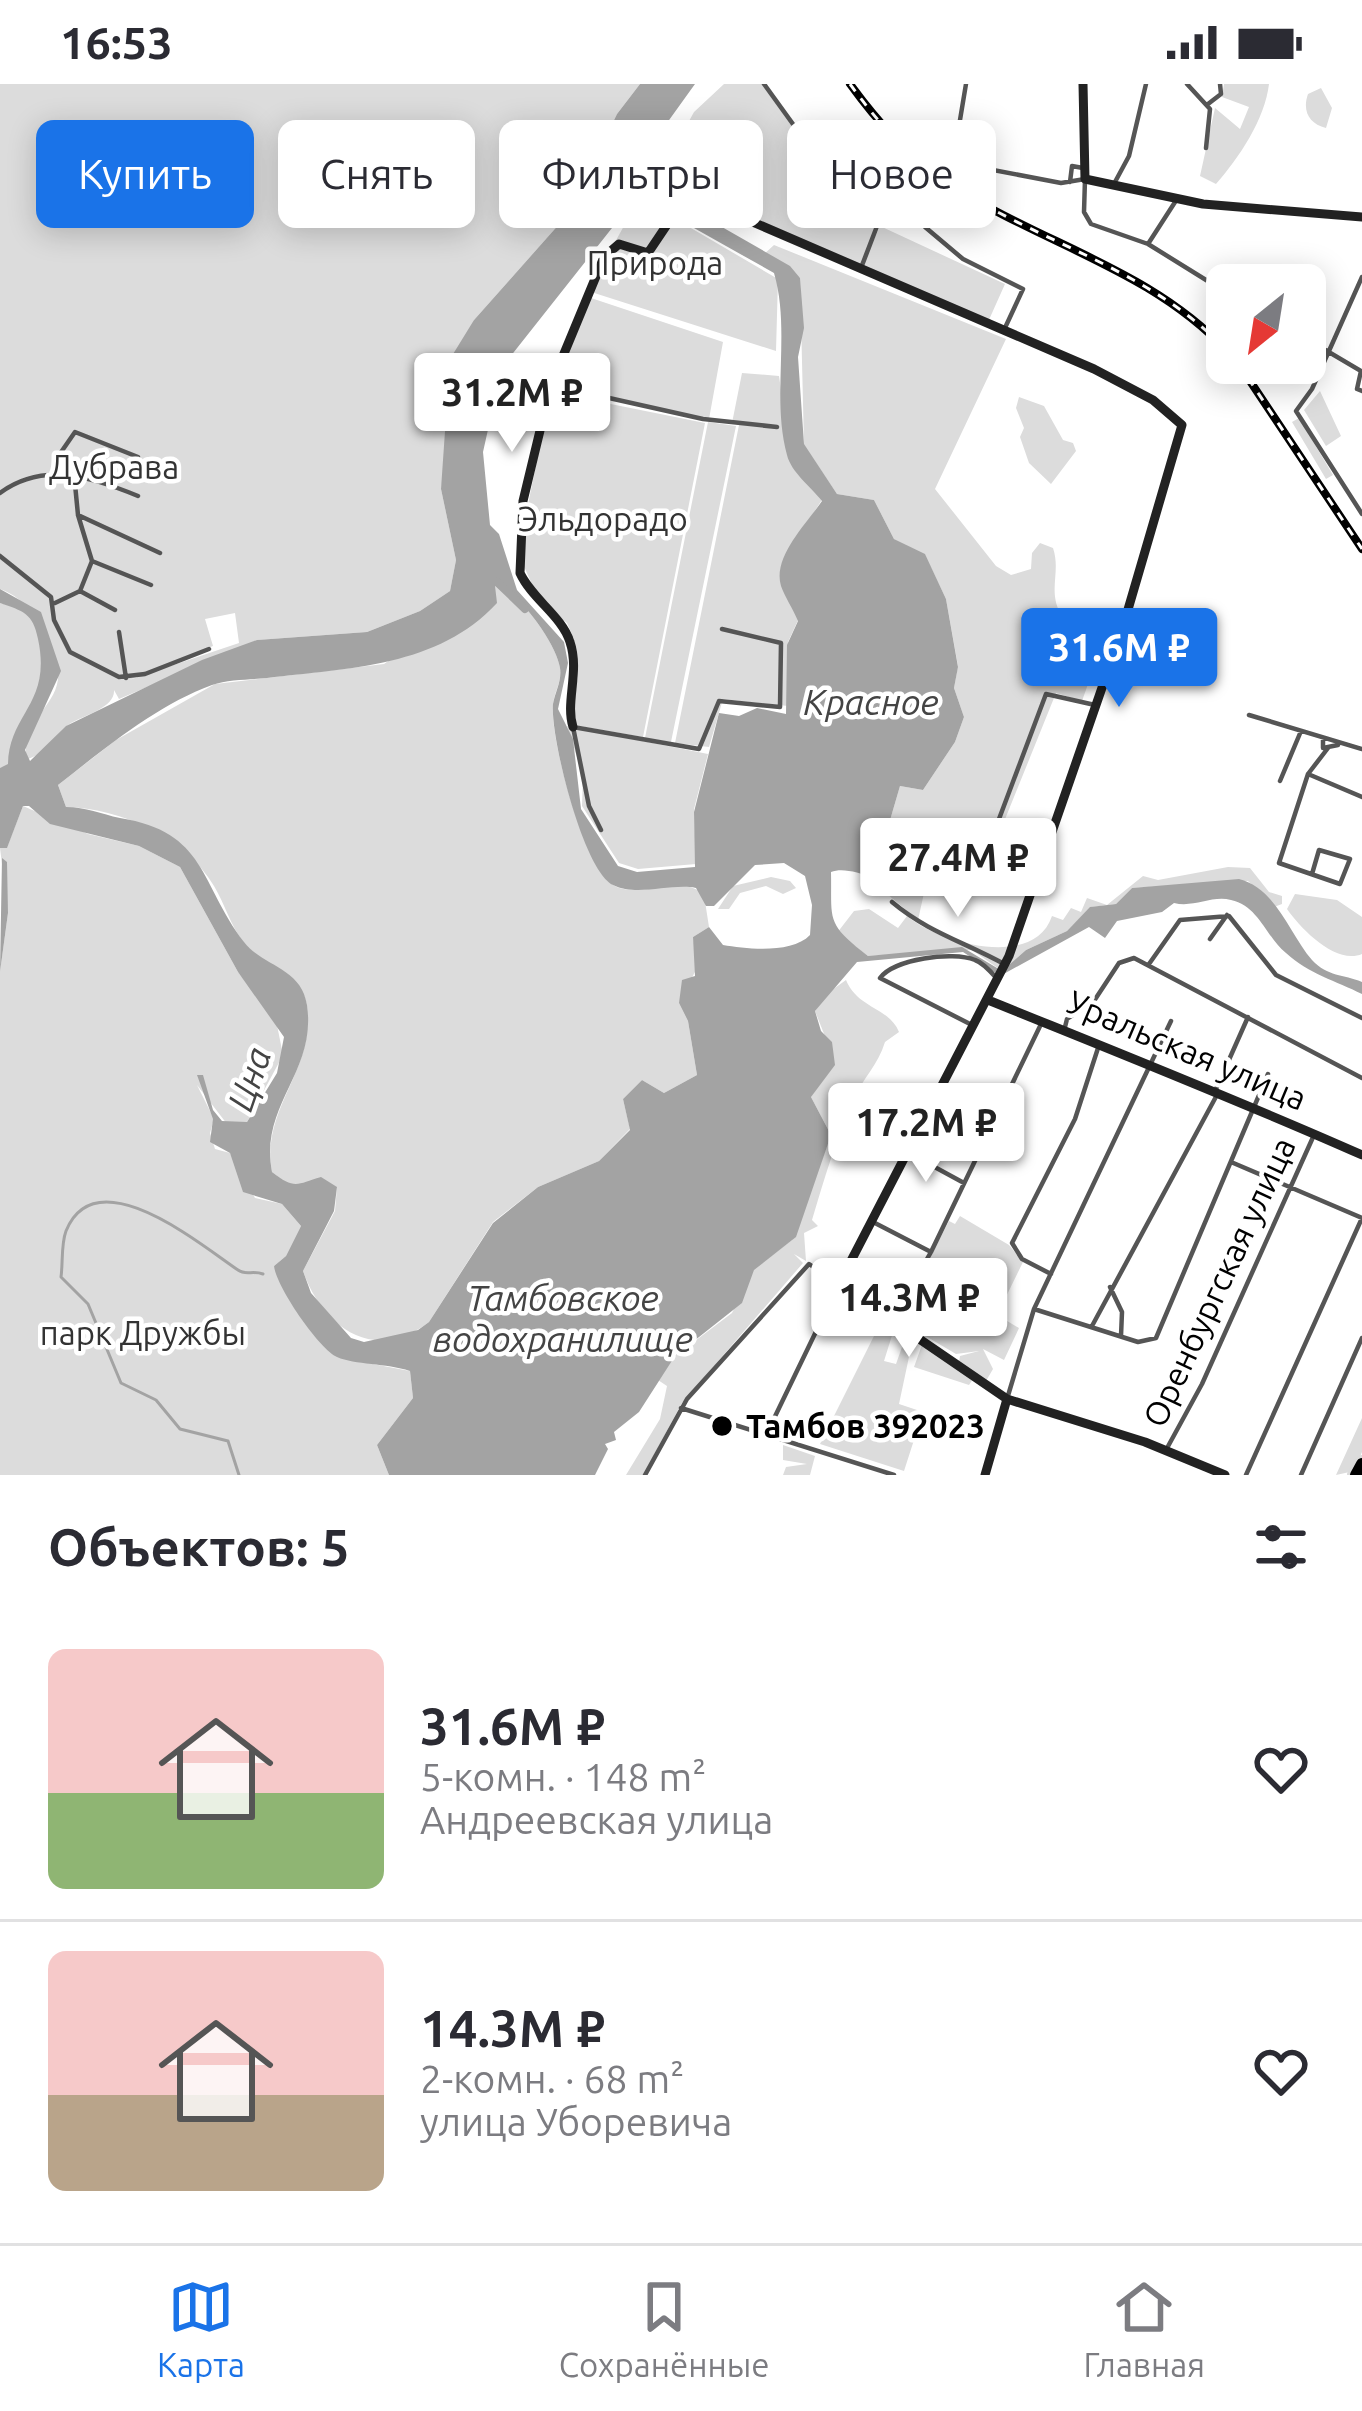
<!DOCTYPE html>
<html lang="ru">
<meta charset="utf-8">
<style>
:root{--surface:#fff;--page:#f2f2f3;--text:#2b2b33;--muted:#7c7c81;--line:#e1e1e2;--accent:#1a73e8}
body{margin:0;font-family:Ubuntu,sans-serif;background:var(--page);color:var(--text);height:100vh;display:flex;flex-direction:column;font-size:45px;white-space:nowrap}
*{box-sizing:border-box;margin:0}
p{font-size:39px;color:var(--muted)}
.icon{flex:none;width:66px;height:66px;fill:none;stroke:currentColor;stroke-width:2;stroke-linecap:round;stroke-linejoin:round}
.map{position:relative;height:1391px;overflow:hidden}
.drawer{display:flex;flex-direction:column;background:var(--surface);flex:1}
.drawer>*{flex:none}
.banner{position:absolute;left:36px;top:36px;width:1290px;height:108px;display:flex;gap:24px}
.needle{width:78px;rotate:210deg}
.fabs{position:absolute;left:1206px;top:180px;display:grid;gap:24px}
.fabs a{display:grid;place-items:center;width:120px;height:120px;border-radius:18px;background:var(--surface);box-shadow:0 6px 30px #0003;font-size:60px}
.price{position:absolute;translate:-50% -102px;padding:0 27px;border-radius:12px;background:#fff;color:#222;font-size:39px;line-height:78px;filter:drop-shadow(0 3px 6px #0008)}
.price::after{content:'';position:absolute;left:50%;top:72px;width:36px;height:27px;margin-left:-18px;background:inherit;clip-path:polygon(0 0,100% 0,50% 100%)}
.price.active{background:var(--accent);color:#fff}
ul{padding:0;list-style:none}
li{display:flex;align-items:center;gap:36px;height:300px;padding:0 48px}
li+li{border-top:3px solid var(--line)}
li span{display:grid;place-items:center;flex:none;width:336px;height:240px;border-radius:18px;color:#555}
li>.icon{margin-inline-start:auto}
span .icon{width:144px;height:144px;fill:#fffc;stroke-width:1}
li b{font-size:51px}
h2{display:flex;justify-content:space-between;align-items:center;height:144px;padding:0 48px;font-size:51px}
.chip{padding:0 42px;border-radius:18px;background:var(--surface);box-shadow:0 6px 30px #0003;font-size:42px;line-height:108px}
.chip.active{background:var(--accent);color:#fff}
.status{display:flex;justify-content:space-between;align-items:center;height:84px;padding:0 60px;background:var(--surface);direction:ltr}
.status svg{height:33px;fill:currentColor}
.tabs{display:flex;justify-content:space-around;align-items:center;height:168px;border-top:3px solid var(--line);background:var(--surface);font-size:33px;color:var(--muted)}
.tabs a{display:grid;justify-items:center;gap:6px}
.tabs .active{color:var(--accent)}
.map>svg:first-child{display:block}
</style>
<div class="status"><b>16:53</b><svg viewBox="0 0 49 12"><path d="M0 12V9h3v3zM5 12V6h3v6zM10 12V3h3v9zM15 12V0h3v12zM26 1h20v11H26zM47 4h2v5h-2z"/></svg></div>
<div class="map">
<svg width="1362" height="1391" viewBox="0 0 1362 1391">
<rect width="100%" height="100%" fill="#fff"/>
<path fill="#dcdcdc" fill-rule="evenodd" d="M0 0H640L617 30 569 129 474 236 441 405 456 476 450 507 420 527 367 548 257 556 119 615 114 606C115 623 87 630 71 639 55 649 44 673 26 675 21 618 90 619 40 544 28 525 22 513 0 505ZM235 529 239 559 129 596 213 562 205 535Z
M724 0H762L860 131 879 139 865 176 880 142 1005 200 988 238 659 92 694 28Z
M1224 0H1269C1265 35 1239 74 1216 100L1200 92 1215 24 1240 45 1249 23 1222 13Z
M1321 4 1332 24 1326 44C1309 40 1302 27 1308 10Z
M847 67 865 88 855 106 867 121 862 129 829 87Z
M655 123 778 195 776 267 588 207 630 131Z
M774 161 1006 255 935 405 996 482 1011 491 1031 485 1032 469 1040 459 1053 464C1061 488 1048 505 1060 529L1092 541 1104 555 1082 617 1056 609 991 770 963 761 965 747 929 748 916 777 879 774 900 702 923 706 955 658 964 633 954 604 958 582 946 515 925 471 894 455 874 416 837 410 804 361 800 194 763 171Z
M588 213 723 258 709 335 554 301Z
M742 289 779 292 787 347 823 414C787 473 772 464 799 534L788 558V622L723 615 709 663 675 659 739 341 732 339Z
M1320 307 1341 352 1326 362 1304 326Z
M551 308 705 339 643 653 568 640 578 593 574 555 567 539 539 516 518 469Z
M1019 313 1044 322 1063 356 1073 359 1076 367 1051 400 1029 379 1020 353 1024 344 1016 324Z
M1299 334 1333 391 1326 395 1292 338Z
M708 338 736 342 671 658 645 654Z
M495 502C519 506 557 561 560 584 562 598 554 608 553 621 550 655 582 771 607 796 631 822 680 786 704 811L709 843 693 853 698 882 679 919 688 937 697 991 664 1009 642 996 623 1015 630 1045 599 1077 538 1103 493 1138 429 1238C374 1280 323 1244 303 1187L335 1127 337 1103 290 1102 272 1088C260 1025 316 986 307 922 302 888 262 882 244 859 230 841 225 820 214 802 185 753 120 724 66 723L58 701 116 656 215 600 384 580Z
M0 519C9 522 20 522 27 528 56 554 43 610 22 635L26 641 18 680 0 684Z
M567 642 708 670 694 725 696 780 638 785 619 779 582 722 583 692Z
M23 722 88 750 139 762 180 783 238 888 276 936 283 971 247 1038 227 1040 197 1001 214 1035 210 1049 215 1065 230 1069 255 1114 282 1120 301 1142 286 1172 274 1182 320 1258 357 1277 410 1287 413 1314 377 1361 389 1391H0V888L8 829 0 764 7 763Z
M1228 783 1250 784 1269 808 1282 812V820L1274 823 1248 797 1132 804 1116 820 1091 823 1067 847 1026 866 1002 887 972 866 868 872 837 849 854 827 869 825 898 844 907 832C939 859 1034 886 1052 832L1063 836 1071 824 1081 828 1087 814 1107 821 1143 792 1158 796Z
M771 793 790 797 796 804 783 810 766 802 740 809 729 825H718L733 802Z
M874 799 926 800 918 836Z
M1295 810 1337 816 1362 833V870C1336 881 1301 845 1287 825Z
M846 896C858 925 889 923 899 948L885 958C878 981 863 994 853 1016 836 1055 824 1096 812 1136L818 1142 804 1149 806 1177 794 1170 803 1179 682 1319 643 1391H626L660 1335 667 1302 658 1296 675 1272 732 1229 754 1185 792 1156 831 1051 811 1013 830 965 815 927 825 911Z
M960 1132 1009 1161 1023 1178 997 1231 1019 1244 1004 1276 983 1265 993 1285 986 1297 959 1278 960 1272 979 1267 956 1270 897 1235 949 1137 955 1140Z
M879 1242 894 1245 884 1277 896 1280 907 1249 913 1254 899 1320 923 1328 904 1387 820 1360Z
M923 1258 975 1292 969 1301 914 1283Z
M1362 1334V1368L1354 1387 1336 1391Z
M783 1361 815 1372 810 1391H783L786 1383 807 1380 783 1376Z"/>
<path fill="#a3a3a3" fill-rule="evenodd" d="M640 0H695L654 57 638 95 790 182 800 194 804 244 798 273 804 360 837 410 874 416 894 455 925 470 946 515 958 583 954 604 964 633 955 658 923 706 900 702 879 774 932 778 939 782 936 793C902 817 858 778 831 788 832 837 825 839 868 872L962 863 1002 887 1026 866 1067 847 1090 823 1116 820 1132 804 1239 795C1276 804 1290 851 1312 876 1328 893 1343 890 1362 898V910C1336 897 1309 890 1286 869 1266 853 1259 822 1231 816 1212 811 1194 824 1174 819L1162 828 1117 837 1105 854 1089 843 1000 892 963 868 857 878 815 927 821 947 832 958 835 981 811 1013 831 1051 796 1153 754 1186 742 1219 675 1272 639 1328 614 1348 616 1356 605 1360 608 1365 595 1391H389L377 1361 413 1314 410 1287C386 1279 355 1281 337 1273 318 1264 276 1202 274 1182L286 1172 301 1142 282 1120 243 1108 230 1069 210 1058 213 1035 197 991H203L213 1026 222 1037 247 1038 277 989 284 953 238 888 180 783 139 762 50 740 29 722H23L7 764H0V684L8 680C9 629 52 620 38 555 33 529 23 527 0 519V505L41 528 61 587 25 666 30 677 66 642 202 576 257 556 367 548 420 527 450 507 456 476 441 405 450 275 474 236 569 129 617 30ZM630 108 774 189C791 247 771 313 787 371 791 388 811 403 822 417 808 438 772 473 781 502 785 513 793 525 798 537L787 561 786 630 757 624 739 632 719 629 694 728 695 783 637 788 618 782 581 725 573 655 558 625 568 579 564 558 517 506 499 450 490 441 483 368 502 283 612 144ZM495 502C519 506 557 561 560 584 562 597 555 608 553 620 550 652 583 786 613 801 637 813 671 799 696 804L706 822H714L755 781 784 779 805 792 812 821 810 851C792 870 747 865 723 861L709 843 693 853 695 892 682 896 679 919 688 937 697 991 664 1009 642 996 623 1015 630 1046 599 1077 538 1103 493 1139 429 1238 418 1246 364 1258 351 1254 311 1209 303 1187 334 1127 337 1103 321 1093C297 1100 295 1106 272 1088 259 1020 317 989 307 921 301 883 263 883 244 858 199 799 207 748 120 734 101 730 86 723 66 723L58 701C104 665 157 621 212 601 229 595 250 596 267 594 349 584 438 583 497 519Z
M2 774 7 778 8 829 0 888Z"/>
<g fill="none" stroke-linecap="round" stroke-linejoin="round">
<path stroke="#a3a3a3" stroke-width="3" d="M239 1391 228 1357 180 1345 156 1316 121 1299 88 1220 61 1193C63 1179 61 1160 66 1147 96 1073 201 1161 238 1186 246 1192 252 1186 263 1190"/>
<path stroke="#a3a3a3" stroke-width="8" d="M497 498 525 525"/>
<g stroke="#dbdbdb" stroke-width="18">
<path id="primary" d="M1356 1391 1362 1380"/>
</g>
<path stroke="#555" stroke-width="4.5" d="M764 0 855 126 879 137 861 184
M966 0 957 54 967 81 1061 99 1085 95 1084 128 1091 140 1148 160 1227 209
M1187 0 1210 25 1206 64
M1208 20 1221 10 1220 0
M1070 98 1072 82 1083 84
M1115 98 1129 72 1146 0
M925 143 963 175 1023 205 1004 246
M1148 160 1177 115
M1362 193 1312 305 1296 327 1362 430
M1305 254 1361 287
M1361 287 1357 305 1362 307
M551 301 703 335 777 343
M55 391 57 374 75 348 138 373
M0 409C43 377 92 393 138 412
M78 431 160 469
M0 472 51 513 54 536 70 568 119 593 145 590 209 565
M92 477 151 501
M80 507 115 526
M55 519 80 507 92 477 78 431 74 390
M119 548 126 594
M1249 631 1362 665
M1323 654V664L1338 661
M1308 690 1362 713
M1280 697 1301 647
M601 746 589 722 573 643 699 665 719 617 780 623 781 559 722 545
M916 771 928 746 968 744 999 735 1046 610 1095 621
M1312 790 1319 766 1350 775 1340 800 1279 779 1308 690 1328 664
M892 818C929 849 965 858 1006 881
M1210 855 1227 831
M1149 880 1180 836 1229 832 1276 891 1362 934
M970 940 880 894C894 875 952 867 975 876 984 879 992 889 998 896
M1065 943 1067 935 1094 917 1119 879 1134 874 1362 994
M1216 1005 1248 933
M907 1068 964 1099
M1231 1078 1362 1134 1246 1391
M873 1138 931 1168
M1051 1190 1022 1175 1012 1159 1075 1035 1099 961
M1110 1203 1122 1228 1121 1252
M1034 1225 1138 1258 1156 1254 1268 990
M894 1233 931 1168 1042 938
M1092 1242 1218 1009
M1007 1315 1034 1225 1171 937
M681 1324 894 1391
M1166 1366 1202 1300 1314 1051
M645 1391 687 1315 809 1180 839 1200 766 1351
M1301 1391 1362 1254"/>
<path stroke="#222" stroke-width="9" d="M1083 0 1085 95 1203 120 1362 133
M573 643C565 618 580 588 570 558 562 532 532 515 520 489L523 417 551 301 604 173 619 160 648 169 685 114H697L1094 285 1153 316 1182 341 1122 546 1009 872 839 1200 1007 1315 1145 1358 1225 1391
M988 916C1114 967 1238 1016 1362 1071
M985 1391 1007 1315"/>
<use href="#primary" stroke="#000" stroke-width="12"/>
<g stroke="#000" stroke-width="8">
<path id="rail" d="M850 0C874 33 900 64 933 88 1026 157 1145 179 1227 267
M1238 279 1362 465"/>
</g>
<use href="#rail" stroke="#fff" stroke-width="3" stroke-dasharray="9" stroke-linecap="butt"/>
</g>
<circle fill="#000" stroke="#fff" stroke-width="4.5" cx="722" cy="1342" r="12"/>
<g text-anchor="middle" stroke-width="9" stroke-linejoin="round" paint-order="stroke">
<g font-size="33" fill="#333" stroke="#fff">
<text x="655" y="191">Природа</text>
<text x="114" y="395">Дубрава</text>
<text x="603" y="447">Эльдорадо</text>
<text x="143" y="1261">парк Дружбы</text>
</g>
<g font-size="33" fill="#000" stroke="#fff">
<text transform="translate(1187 966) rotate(23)" y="12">Уральская улица</text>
<text transform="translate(1219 1198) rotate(-65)" y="12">Оренбургская улица</text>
</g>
<g font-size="33" font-weight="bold" fill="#000" stroke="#fff" text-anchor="start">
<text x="746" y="1354">Тамбов 392023</text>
</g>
<g font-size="36" font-style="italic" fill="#444" stroke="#fff">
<text x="871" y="631">Красное</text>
<text transform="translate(249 995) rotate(-71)" y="13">Цна</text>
<text x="563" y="1227">Тамбовское<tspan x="563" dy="41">водохранилище</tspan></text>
</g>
</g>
</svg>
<div class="fabs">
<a><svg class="needle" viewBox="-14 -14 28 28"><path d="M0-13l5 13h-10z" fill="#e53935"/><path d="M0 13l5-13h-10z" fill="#7c7c81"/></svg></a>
</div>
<b class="price" style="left:512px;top:371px">31.2M ₽</b>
<b class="price active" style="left:1119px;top:626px">31.6M ₽</b>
<b class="price" style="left:958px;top:836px">27.4M ₽</b>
<b class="price" style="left:926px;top:1101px">17.2M ₽</b>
<b class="price" style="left:909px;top:1276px">14.3M ₽</b>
<div class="banner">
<a class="chip active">Купить</a>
<a class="chip">Снять</a>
<a class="chip">Фильтры</a>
<a class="chip">Новое</a>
</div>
</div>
<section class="drawer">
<h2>Объектов: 5<svg class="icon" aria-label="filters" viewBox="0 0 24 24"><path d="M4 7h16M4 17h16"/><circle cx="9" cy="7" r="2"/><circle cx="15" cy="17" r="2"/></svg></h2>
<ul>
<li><span style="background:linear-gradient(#f6c9c9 60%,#8fb573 0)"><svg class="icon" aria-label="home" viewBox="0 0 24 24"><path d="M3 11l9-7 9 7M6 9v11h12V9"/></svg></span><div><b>31.6M ₽</b><p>5-комн. · 148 m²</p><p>Андреевская улица</p></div><svg class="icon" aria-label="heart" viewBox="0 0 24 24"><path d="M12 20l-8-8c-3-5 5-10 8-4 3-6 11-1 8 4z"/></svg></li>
<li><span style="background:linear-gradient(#f6c9c9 60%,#b9a48a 0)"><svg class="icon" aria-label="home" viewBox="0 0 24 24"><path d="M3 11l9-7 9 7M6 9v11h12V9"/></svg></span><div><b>14.3M ₽</b><p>2-комн. · 68 m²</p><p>улица Уборевича</p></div><svg class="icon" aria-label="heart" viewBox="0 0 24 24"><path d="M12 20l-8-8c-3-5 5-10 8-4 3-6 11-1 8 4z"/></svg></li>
</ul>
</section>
<nav class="tabs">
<a class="active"><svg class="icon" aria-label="map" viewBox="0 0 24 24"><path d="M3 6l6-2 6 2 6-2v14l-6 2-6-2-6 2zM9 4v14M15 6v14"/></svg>Карта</a>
<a><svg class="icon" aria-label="saved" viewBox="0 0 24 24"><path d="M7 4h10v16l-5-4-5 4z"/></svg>Сохранённые</a>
<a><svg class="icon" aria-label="home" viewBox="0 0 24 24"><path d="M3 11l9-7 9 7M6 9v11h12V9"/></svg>Главная</a>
</nav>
